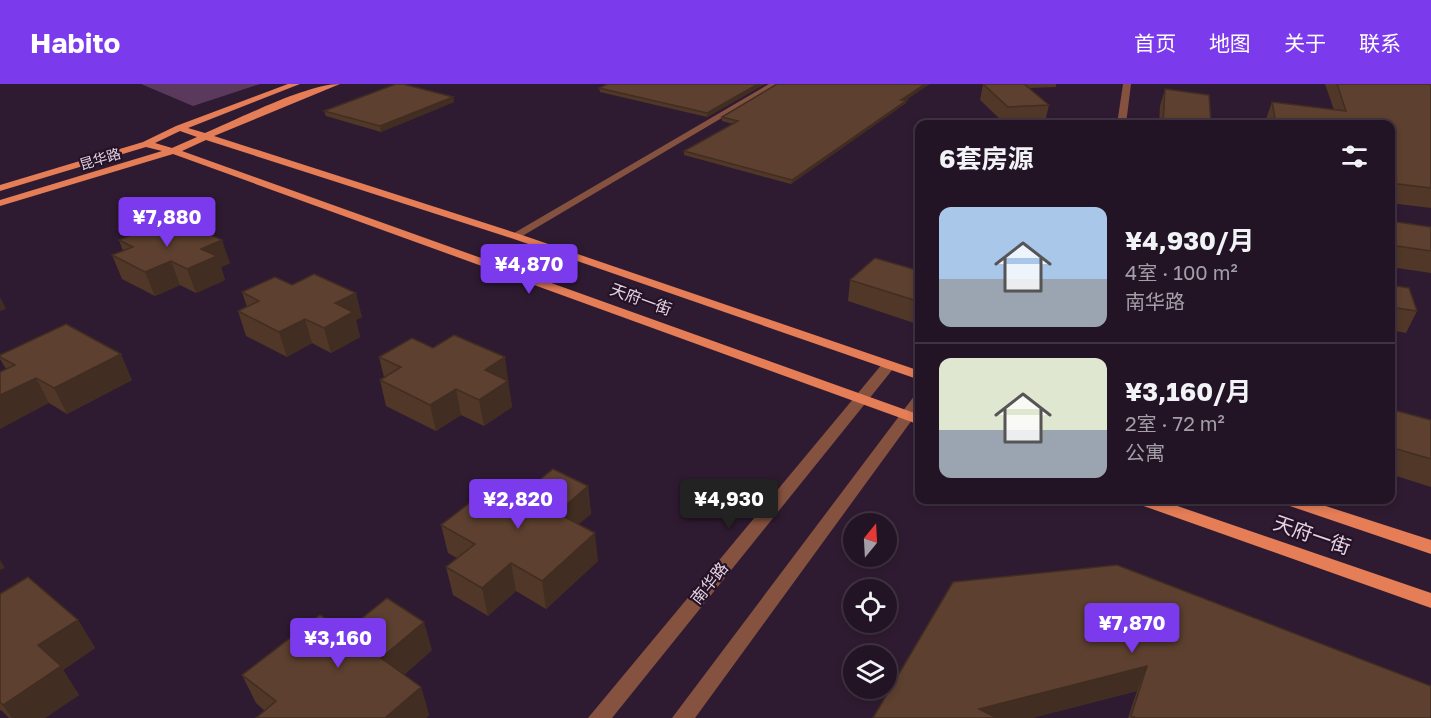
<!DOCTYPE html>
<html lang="zh">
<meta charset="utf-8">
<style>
:root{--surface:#231425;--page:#2f2132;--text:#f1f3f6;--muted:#a39ea7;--line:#403342;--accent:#7c3aed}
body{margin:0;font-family:"Golos Text","Noto Sans SC",sans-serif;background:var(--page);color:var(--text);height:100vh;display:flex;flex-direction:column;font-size:22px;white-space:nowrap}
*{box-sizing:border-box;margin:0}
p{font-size:20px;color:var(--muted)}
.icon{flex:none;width:33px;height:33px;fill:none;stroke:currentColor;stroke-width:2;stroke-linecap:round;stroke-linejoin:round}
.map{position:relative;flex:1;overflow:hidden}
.side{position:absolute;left:915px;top:36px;width:480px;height:384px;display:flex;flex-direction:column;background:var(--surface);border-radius:12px;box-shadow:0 3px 9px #0003,0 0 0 2px var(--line)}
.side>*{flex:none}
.needle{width:39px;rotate:18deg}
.tools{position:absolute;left:843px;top:429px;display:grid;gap:12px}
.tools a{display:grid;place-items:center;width:54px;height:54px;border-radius:50%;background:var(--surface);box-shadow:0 3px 9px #0003,0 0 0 2px var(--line);font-size:30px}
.price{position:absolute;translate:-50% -51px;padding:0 14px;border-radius:6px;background:var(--accent);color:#fff;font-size:20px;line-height:39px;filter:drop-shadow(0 2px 3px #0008)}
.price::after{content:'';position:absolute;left:50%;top:36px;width:18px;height:14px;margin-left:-9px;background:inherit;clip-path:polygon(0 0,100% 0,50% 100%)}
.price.current{background:#222;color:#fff}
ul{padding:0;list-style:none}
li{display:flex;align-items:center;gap:18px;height:150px;padding:0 24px}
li+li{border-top:2px solid var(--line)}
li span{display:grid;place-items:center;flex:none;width:168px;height:120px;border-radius:12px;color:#555}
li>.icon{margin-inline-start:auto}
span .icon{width:72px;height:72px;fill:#fffc;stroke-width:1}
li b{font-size:26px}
h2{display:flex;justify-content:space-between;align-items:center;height:72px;padding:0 24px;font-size:26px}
header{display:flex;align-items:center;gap:36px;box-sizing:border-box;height:84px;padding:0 30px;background:var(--accent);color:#fff}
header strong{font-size:28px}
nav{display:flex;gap:33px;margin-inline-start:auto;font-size:21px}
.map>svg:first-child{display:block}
</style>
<header>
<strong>Habito</strong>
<nav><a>首页</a><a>地图</a><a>关于</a><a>联系</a></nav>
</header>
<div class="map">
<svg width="1431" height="634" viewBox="0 0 1431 634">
<rect width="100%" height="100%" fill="#2f1b31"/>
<path fill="#5a395d" d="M141 0H260L193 22Z"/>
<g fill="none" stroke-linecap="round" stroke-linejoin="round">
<path fill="#855240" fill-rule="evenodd" d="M769 0H779L519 154H511L509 152Z
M1123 0H1131L1126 40H1117Z
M888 278 893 279 895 282 893 285 612 634H588L883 279Z
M920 310V325L695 634H672L915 311Z"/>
<path fill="#e57d57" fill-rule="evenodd" d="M288 0H300L188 44 205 49C239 35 306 0 340 0L214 52 519 150 920 287V296L511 154 206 56 182 67 920 331V341L173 70 0 122V116L162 67 146 63 0 107V101L143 58 176 42ZM180 47 197 53 172 64 155 59Z
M1135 416H1160L1431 509V524L1138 420Z
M1281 416H1307L1431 456V470L1284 420Z"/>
</g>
<path fill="#503728" d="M765 0 707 33 600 8 599 4Z
M983 0H1056V3L1029 4 1049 21 1045 38 1008 40H1009H961V38L1001 36 980 16Z
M1325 0H1431V124L1390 119V40H1267L1266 35 1272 18 1334 26Z
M1165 5 1211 40H1159L1160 22Z
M453 13 454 18 381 48 326 32 324 27Z
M906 16V19L791 100 684 71V67L733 40 722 37V33Z
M1390 137 1431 143V189L1390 183Z
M119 156 230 179 221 183 225 196 196 209 180 201 155 212 122 195 112 171 123 167Z
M920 187V241L848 217 850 196Z
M1390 201 1417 227 1406 249 1390 246Z
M242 208 362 233 356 236 360 253 331 269 312 259 287 273 246 252 238 227 247 223Z
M0 271 132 296 67 330 49 319 6 285 0 275Z
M379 273 509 299H508L512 323 484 342 461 331 436 347 386 322 380 296 384 293Z
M1390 325 1431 336V403L1390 390Z
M588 402 591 430 578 440 598 477 546 525 516 507 488 532 453 511 446 483 457 474 448 469 441 441 522 410Z
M953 498 1431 634H1128L1137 607 1032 634H873Z
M0 510 78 536 95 564 63 586 79 611 45 634H9L1 626 0 627Z
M345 548 432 566 404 591 421 603 429 631 426 634H256L265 627 256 619 242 591Z"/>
<path fill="#412d21" d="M758 0H765L707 33V29Z
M925 0H930L900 20 901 16Z
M453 13 454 18 381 48 380 42Z
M907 16 906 19 791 100 792 96Z
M222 156 230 179 221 183 225 196 196 209 187 185 201 165Z
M171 177 180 201 155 212 145 188Z
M356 209 362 233 356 236 360 253 331 269 324 244 335 219Z
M0 213 6 225 0 227Z
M305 235 312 259 287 273 279 248Z
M121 270 132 296 67 330 54 304Z
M505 273 512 323 484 342 479 316 485 286Z
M36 294 49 319 0 345V311Z
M456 305 461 331 436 347 430 321Z
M588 402 591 430 560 456 557 429Z
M595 449 598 477 546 525 542 497Z
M0 476 5 484 0 486Z
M511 479 516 507 488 532 482 504Z
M78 536 95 564 63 586 79 611 45 634H12L3 621 38 561Z
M424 538 432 566 390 603 381 574Z
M1147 582 1137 607 1032 634H977L979 625Z
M421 603 429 631 426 634H385Z"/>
<path fill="#5d402f" stroke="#412d21" stroke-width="1.5" d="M396 0H403L453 13 380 42 324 27Z
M608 0H758L707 29 599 4Z
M777 0H925L901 16H907L792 96 684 67 738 37 722 33Z
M983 0H1024L1049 21 1008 23Z
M1337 0H1431V104L1390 99V40H1276L1272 18 1346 27Z
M1165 5 1209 11 1211 40H1163Z
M1003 35 1009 40H964L961 38Z
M1390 137 1431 143V167L1390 161Z
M188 141 222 156 201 165 217 172 187 185 171 177 145 188 112 171 133 163 119 156 151 143 166 150Z
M875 174 920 187V218L850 196Z
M314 190 356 209 335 219 353 228 324 244 305 235 279 248 238 227 259 217 242 208 275 193 292 201Z
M1390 201 1409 204 1417 227 1390 223Z
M66 240 121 270 54 304 36 294 0 311V288L15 281 0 273V271Z
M454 251 505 273 485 286 508 297 479 316 456 305 430 321 380 296 401 283 379 273 412 254 433 264Z
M1390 325 1431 336V375L1390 363Z
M553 385 588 402 557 429 595 449 542 497 511 479 482 504 446 483 475 460 441 441 498 397 522 410Z
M1117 481 1431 602V634H1136L1131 632 1147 582 979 625 997 634H873L953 498Z
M28 493 78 536 38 561 61 582 3 621 0 618V510Z
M387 514 424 538 381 574 421 603 385 634H256L276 617 242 591 320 531 345 548Z"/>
<g text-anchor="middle" stroke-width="4.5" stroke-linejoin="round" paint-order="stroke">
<g font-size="14" fill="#e2d4e3" stroke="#251227">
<text transform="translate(100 75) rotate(-17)" y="5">昆华路</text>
</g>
<g font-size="16" fill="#e2d4e3" stroke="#251227">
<text transform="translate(641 215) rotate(20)" y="6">天府一街</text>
<text transform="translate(709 499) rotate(-51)" y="6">南华路</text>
</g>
<g font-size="20" fill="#e2d4e3" stroke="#251227">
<text transform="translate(1312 451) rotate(19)" y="7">天府一街</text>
</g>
</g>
</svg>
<div class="tools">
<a><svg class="needle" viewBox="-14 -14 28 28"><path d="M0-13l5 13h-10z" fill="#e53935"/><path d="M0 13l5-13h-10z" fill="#a39ea7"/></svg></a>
<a><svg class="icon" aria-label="locate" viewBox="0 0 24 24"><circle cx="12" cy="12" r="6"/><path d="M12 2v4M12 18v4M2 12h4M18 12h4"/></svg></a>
<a><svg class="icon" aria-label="layers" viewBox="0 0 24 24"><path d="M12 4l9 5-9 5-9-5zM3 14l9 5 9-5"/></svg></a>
</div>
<b class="price" style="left:167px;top:164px">¥7,880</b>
<b class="price" style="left:529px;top:211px">¥4,870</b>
<b class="price" style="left:518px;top:446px">¥2,820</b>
<b class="price current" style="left:729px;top:446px">¥4,930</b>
<b class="price" style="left:1132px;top:570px">¥7,870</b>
<b class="price" style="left:338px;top:585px">¥3,160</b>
<section class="side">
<h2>6套房源<svg class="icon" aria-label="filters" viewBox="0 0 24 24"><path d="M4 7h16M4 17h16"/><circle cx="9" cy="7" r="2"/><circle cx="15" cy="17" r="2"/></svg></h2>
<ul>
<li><span style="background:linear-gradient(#a9c7e8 60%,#9aa5b1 0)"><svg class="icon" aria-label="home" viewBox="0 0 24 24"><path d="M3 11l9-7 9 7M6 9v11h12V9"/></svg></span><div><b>¥4,930/月</b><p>4室 · 100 m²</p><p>南华路</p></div></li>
<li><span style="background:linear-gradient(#dfe7d0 60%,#9aa5b1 0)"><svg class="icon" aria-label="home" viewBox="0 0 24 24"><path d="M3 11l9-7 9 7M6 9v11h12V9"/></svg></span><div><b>¥3,160/月</b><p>2室 · 72 m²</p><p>公寓</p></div></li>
</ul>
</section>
</div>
